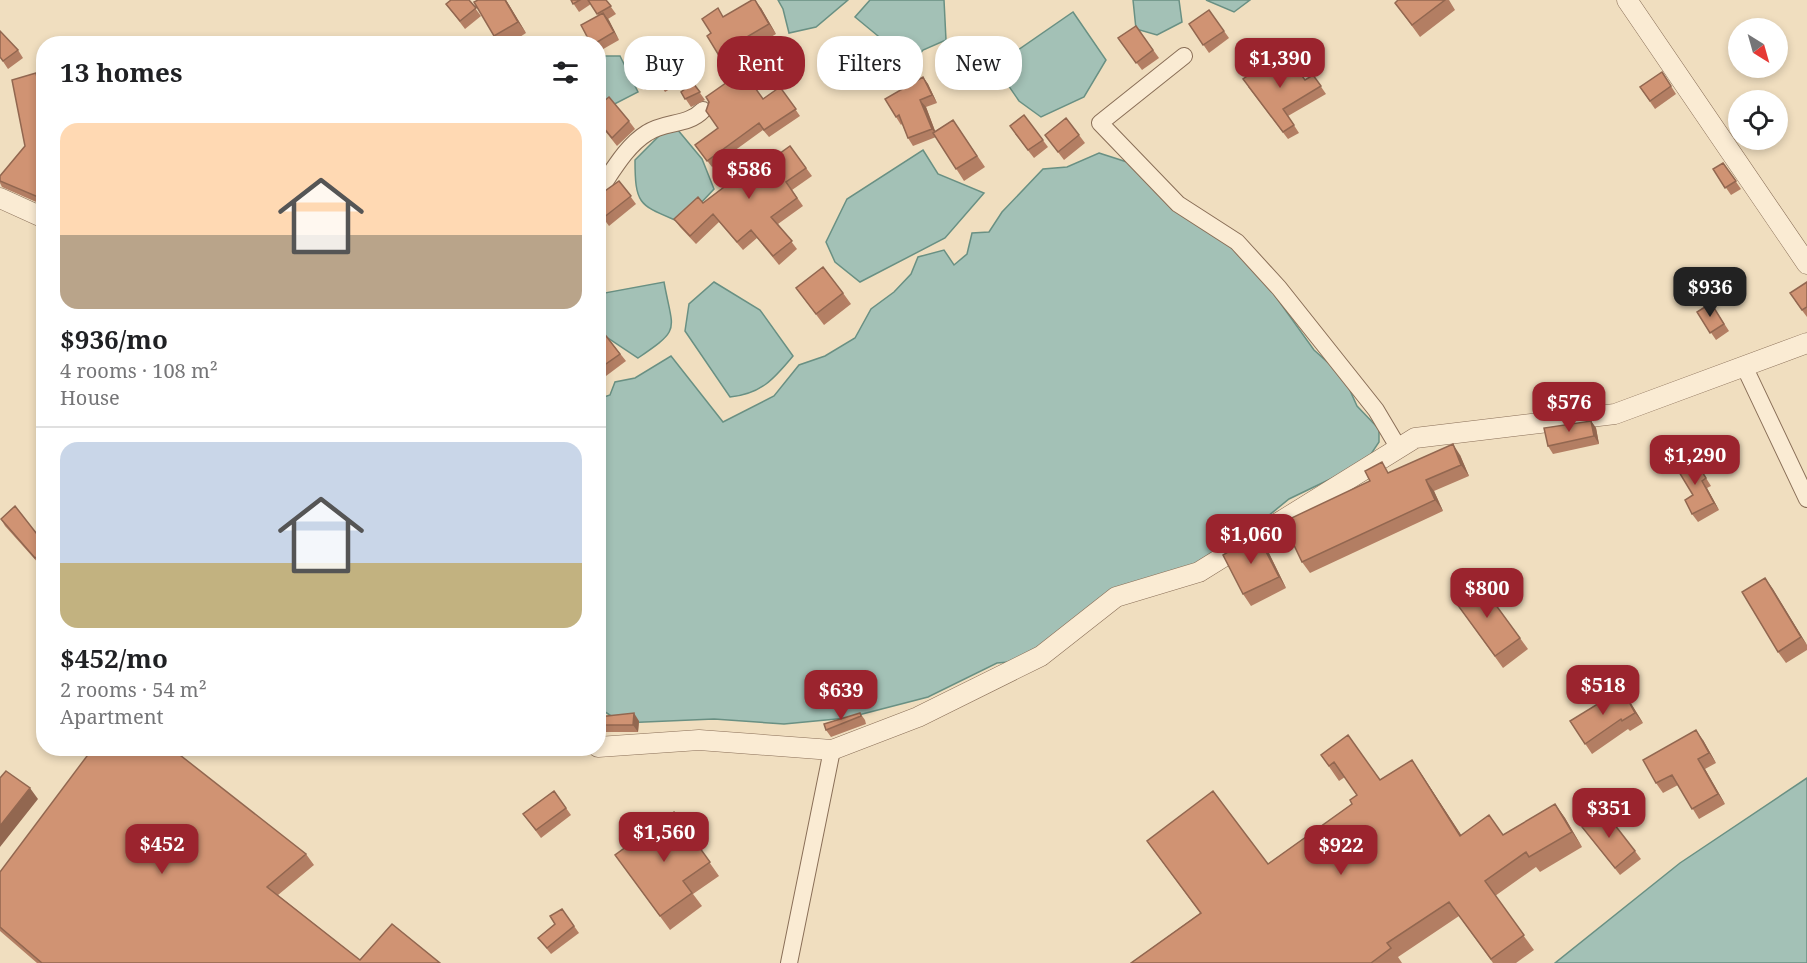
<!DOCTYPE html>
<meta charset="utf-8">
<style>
:root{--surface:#fff;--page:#f2f2f2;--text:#202124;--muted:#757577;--line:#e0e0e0;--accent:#9b242e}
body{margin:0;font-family:"Noto Serif",serif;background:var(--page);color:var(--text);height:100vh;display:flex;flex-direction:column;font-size:22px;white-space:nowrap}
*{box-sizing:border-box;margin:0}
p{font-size:20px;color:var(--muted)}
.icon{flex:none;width:33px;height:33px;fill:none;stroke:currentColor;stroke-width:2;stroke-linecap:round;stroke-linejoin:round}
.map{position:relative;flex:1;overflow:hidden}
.side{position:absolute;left:36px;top:36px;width:570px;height:720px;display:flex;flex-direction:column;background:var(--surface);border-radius:24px;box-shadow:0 3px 9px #0003}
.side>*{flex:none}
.top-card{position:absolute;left:624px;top:36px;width:570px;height:54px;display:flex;gap:12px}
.needle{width:39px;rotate:143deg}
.fabs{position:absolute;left:1728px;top:18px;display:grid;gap:12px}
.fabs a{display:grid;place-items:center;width:60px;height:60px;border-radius:50%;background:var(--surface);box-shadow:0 3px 9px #0003;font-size:30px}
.price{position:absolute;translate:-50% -51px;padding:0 14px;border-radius:12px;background:var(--accent);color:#fff;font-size:20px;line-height:39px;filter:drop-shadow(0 2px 3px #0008)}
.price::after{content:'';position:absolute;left:50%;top:36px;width:18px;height:14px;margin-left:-9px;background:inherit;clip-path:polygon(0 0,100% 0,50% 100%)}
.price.on{background:#222;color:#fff}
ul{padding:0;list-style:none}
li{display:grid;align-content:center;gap:12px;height:318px;padding:0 24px}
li+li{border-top:2px solid var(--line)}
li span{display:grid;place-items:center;height:186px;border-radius:18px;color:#555}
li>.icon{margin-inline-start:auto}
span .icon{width:108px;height:108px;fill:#fffc;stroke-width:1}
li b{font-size:26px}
h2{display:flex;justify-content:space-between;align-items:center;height:72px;padding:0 24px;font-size:26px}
.chip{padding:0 21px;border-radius:24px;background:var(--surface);box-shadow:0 3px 9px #0003;font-size:21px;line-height:54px}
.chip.on{background:var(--accent);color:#fff}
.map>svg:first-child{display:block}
</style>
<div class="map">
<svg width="1807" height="963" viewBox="0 0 1807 963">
<rect width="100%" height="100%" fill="#f0debf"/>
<path fill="#a3c1b6" stroke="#699083" stroke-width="1.5" d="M778 0H848L816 27 789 33 783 9Z
M870 0H944L946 40 923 50 912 64 855 17Z
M1133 0H1179L1182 22 1157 35 1136 29Z
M1206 0H1250L1234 12Z
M1073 12 1106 60 1084 97 1041 117 1019 101 995 66Z
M599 56H620L638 92 599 112Z
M677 129 702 159 714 189 682 223C640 205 635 207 635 160L662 133Z
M923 150 938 174 984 193 945 238 860 282 835 262 826 242 847 199Z
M1099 153 1130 163 1227 241 1268 286 1314 350 1344 377 1357 406 1379 429V442L1371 454 1345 472 1289 499 1199 572 1110 597 1043 659 997 663 928 697 847 718 784 724 714 719 622 723 599 708 598 399 610 395 615 382 635 378 671 356 723 422 774 396 799 365 825 356 855 338 871 309 894 292 911 274 918 257 944 250 954 265 967 254 972 233 989 232 1002 212 1043 169 1067 167Z
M664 282C673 332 682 328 638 358L599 332V294Z
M714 282 760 310 793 356C774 379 761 394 730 397L685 331 689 304Z
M1807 778V963H1555L1680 863Z"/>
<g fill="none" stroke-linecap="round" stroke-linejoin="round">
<g stroke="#896e57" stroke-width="18">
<path id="minor" d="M1184 56 1100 123 1178 204 1237 242 1279 288 1376 410 1398 447
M598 192C612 172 626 146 647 133 665 121 688 126 703 110
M1744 366 1807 499
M789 963 832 750"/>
</g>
<g stroke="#896e57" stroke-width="21">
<path id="tertiary" d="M1627 0 1807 264
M0 198 44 218
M598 747 699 740 832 750 918 717 1041 656 1116 597 1199 572 1415 438 1615 414 1807 343"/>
</g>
<use href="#minor" stroke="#faebd3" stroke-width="16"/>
<use href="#tertiary" stroke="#faebd3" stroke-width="20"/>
</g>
<path fill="#b37e63" d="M469 0 481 16 465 29 446 4Z
M478 0H506L526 33 509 44H499L494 36Z
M571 0H606L616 14 608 19 619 40 598 52V44H591L598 15 591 4 579 12Z
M1398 0H1449L1455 10 1420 37 1395 3Z
M761 8 776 34 725 64 718 54 724 17Z
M1209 10 1229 38 1209 53 1189 24Z
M1136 26 1159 58 1142 70 1118 38Z
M18 50 23 58 8 69 0 57Z
M664 50 676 68 674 69 681 82 665 92 658 81 645 90 627 63 650 59Z
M1265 70 1305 80 1313 75 1326 94 1288 116 1299 133 1288 139 1248 87Z
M1662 72 1676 94 1655 109 1640 87Z
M923 77 928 84 937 103 926 107 935 131 953 120 985 167 964 181 936 137 913 146 908 138 902 124 901 125 896 117Z
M41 80 44 91 43 205 2 187 0 183V176L25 146Z
M693 83 705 100 691 107 681 92Z
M780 87 800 116 769 137 763 130 712 167 695 145Z
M598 106 629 121 635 129 617 146 598 122Z
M1024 115 1048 147 1034 158 1015 134Z
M1045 135H1079L1085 143 1064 160Z
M790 146 812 176 792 190 803 206 778 224 797 249 779 265 757 238 743 250 719 222 696 244 680 227 674 219 703 203 724 187 717 177 762 167Z
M1723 163 1741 189 1731 195 1713 169Z
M619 181 636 204 609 226 598 211Z
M1807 282V317L1795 301Z
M796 288 843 293 851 304 824 325Z
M1711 303 1729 331 1716 340 1697 312Z
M603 332 626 361 606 376 598 367Z
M1591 421 1596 428 1599 444 1553 454 1548 446Z
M1460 455 1469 476 1434 491 1443 511 1310 573 1302 562 1389 472Z
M1693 457 1711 486 1707 488 1719 510 1698 522 1692 514Z
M1 519 44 543V562L40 565 5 526Z
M1265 545 1286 588 1251 606 1243 594Z
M1765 578 1807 645V650L1786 663 1778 652Z
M1479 582 1528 649 1503 668 1454 600Z
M1622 689 1643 723 1630 731 1628 729 1592 754 1570 721Z
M860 713 865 720 866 724 831 737 826 730Z
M598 717 639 721 638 732H598Z
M1703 740 1716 763 1705 769 1725 804 1699 819 1678 785 1663 793 1656 783Z
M1321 755 1380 780 1422 775 1461 835H1503L1555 804 1565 818 1582 847 1540 872 1536 867 1495 896 1534 950 1516 963H1493L1459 916 1398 957 1402 963H1131L1200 913 1147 841 1268 864 1352 804 1357 795 1345 777 1339 781Z
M554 791 571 815 541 838 523 814Z
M674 812 719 876 693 894 702 906 670 930 615 855Z
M1582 827 1635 851 1641 859 1620 875Z
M306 854 314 865 278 895 360 960 440 963H37L0 931V872Z
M562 909 579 933 551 954 538 938 555 924Z"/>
<path fill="#926750" d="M505 0H506L526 33 518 22Z
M755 0 761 8 776 34 769 24Z
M603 13 609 20 619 40 614 32Z
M36 73 41 80 44 91V108Z
M923 77 928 84 937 103 932 95Z
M920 100 926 107 937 136 932 129Z
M1591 421 1596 428 1599 444 1594 436Z
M1453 444 1460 455 1469 476 1461 465Z
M1426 480 1434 491 1443 511 1435 500Z
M1702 481 1707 488 1719 510 1714 503Z
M1257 534 1265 545 1286 588 1279 577Z
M1765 578 1773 589 1807 645 1801 637Z
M1622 689 1629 700 1643 723 1635 713Z
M634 713 639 721 638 732 633 725Z
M1696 730 1703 740 1716 763 1709 753Z
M1698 759 1705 769 1725 804 1718 794Z
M1412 760 1422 775 1471 850 1460 836Z
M30 788 38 799 0 847V826Z
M1555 804 1565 818 1582 847 1572 832Z"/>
<path fill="#d09373" stroke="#926750" stroke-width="1.5" d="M451 0H469L476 8 460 21 446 4Z
M478 0H505L518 22 494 36 474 2Z
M571 0H580L573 4Z
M588 0H606L611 6 597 14Z
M752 0H755L769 24 718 54 707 36 711 33 702 19 718 8 723 17Z
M1398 0H1445L1412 25 1395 3Z
M1209 10 1224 31 1203 45 1189 24Z
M603 13 614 32 594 44H591L581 25Z
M1136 26 1153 50 1136 63 1118 38Z
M0 31 18 50 3 61 0 57Z
M553 40 555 44H546Z
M664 50 671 62 669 64 677 76 661 86 654 75 640 84 627 63 644 51 650 59Z
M1287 55 1305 80 1313 75 1321 86 1283 109 1294 125 1283 132 1243 79 1262 66 1265 70Z
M743 71 763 99 780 87 796 109 764 130 759 123 707 161 695 145 718 128 706 111 709 102 706 97Z
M1662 72 1671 86 1650 101 1640 87Z
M36 73 44 108V193L38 197 0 181V176L25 146 12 80Z
M923 77 932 95 920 100 932 129 908 138 899 115 896 117 885 99Z
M693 83 700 92 685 99 681 92Z
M609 97 629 121 612 138 598 121V106Z
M1024 115 1043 140 1028 150 1010 126Z
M1066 118 1079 135 1058 152 1045 135Z
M953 120 977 156 956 169 933 133Z
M790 146 806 168 786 182 797 198 771 217 792 241 773 256 751 230 737 242 713 214 690 236 674 219 698 197 703 203 724 187 717 177 730 167 752 154 761 167Z
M1723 163 1736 181 1725 188 1713 169Z
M619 181 631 196 603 218 598 211V196Z
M823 267 843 293 816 314 796 288Z
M1807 282V307L1802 310 1790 293Z
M1711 303 1724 324 1710 333 1697 312Z
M603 332 620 354 600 368 598 366V335Z
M1591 421 1594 436 1548 446 1544 428Z
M1453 444 1461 465 1426 480 1435 500 1302 562 1283 522 1370 481 1365 471 1382 462 1388 473Z
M1693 457 1706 478 1702 481 1714 503 1692 514 1685 500 1693 495 1676 467Z
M15 506 44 543V551L35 558 1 519Z
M1257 534 1279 577 1243 594 1223 555Z
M1765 578 1801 637 1778 652 1742 592Z
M1479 582 1520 638 1495 656 1454 600Z
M1622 689 1635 713 1622 721 1621 719 1585 744 1570 721Z
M634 713 633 725H598V717Z
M860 713 861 716 826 730 824 724Z
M1696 730 1709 753 1698 759 1718 794 1692 809 1672 775 1656 783 1643 760Z
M1348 735 1380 780 1412 760 1460 836 1489 815 1503 835 1555 804 1572 832 1529 857 1526 852 1485 881 1524 935 1491 959 1449 902 1387 943 1391 948 1371 963H1131L1201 913 1147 841 1213 791 1268 864 1352 804 1350 800 1357 795 1334 762 1329 766 1321 755Z
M93 748H171L306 854 267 887 360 960 392 924 440 963H42L0 927V872Z
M6 771 30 788 0 826V778Z
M554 791 566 808 536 830 523 814Z
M1604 811 1635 851 1615 868 1582 827Z
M674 812 710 862 683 881 692 893 660 916 615 855Z
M562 909 574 926 547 948 538 938 555 924 550 916Z"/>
</svg>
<div class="fabs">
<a><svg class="needle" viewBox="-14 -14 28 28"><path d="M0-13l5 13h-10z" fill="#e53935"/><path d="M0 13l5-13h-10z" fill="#757577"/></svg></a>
<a><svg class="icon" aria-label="locate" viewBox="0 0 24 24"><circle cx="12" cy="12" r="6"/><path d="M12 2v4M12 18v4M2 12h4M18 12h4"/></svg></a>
</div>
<b class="price" style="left:1280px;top:89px">$1,390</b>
<b class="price" style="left:749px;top:200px">$586</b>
<b class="price on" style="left:1710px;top:318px">$936</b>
<b class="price" style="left:1569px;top:433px">$576</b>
<b class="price" style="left:1695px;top:486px">$1,290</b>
<b class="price" style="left:1251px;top:565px">$1,060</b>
<b class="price" style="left:1487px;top:619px">$800</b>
<b class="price" style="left:1603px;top:716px">$518</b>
<b class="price" style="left:841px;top:721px">$639</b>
<b class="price" style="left:1609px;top:839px">$351</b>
<b class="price" style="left:664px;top:863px">$1,560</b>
<b class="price" style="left:162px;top:875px">$452</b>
<b class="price" style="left:1341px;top:876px">$922</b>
<div class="top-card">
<a class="chip">Buy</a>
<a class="chip on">Rent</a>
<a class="chip">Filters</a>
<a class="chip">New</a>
</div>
<section class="side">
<h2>13 homes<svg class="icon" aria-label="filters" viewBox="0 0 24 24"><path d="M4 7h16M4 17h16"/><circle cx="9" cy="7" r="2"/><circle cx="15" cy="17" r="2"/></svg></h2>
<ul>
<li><span style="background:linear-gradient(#ffd9b3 60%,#b9a48a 0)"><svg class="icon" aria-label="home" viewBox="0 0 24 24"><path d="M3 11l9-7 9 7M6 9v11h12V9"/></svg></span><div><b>$936/mo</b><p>4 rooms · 108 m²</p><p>House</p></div></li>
<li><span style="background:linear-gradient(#c9d6e8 65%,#c2b280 0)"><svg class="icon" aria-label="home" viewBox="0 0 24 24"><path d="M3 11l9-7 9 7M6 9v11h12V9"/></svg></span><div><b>$452/mo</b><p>2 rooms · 54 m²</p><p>Apartment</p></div></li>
</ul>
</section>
</div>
